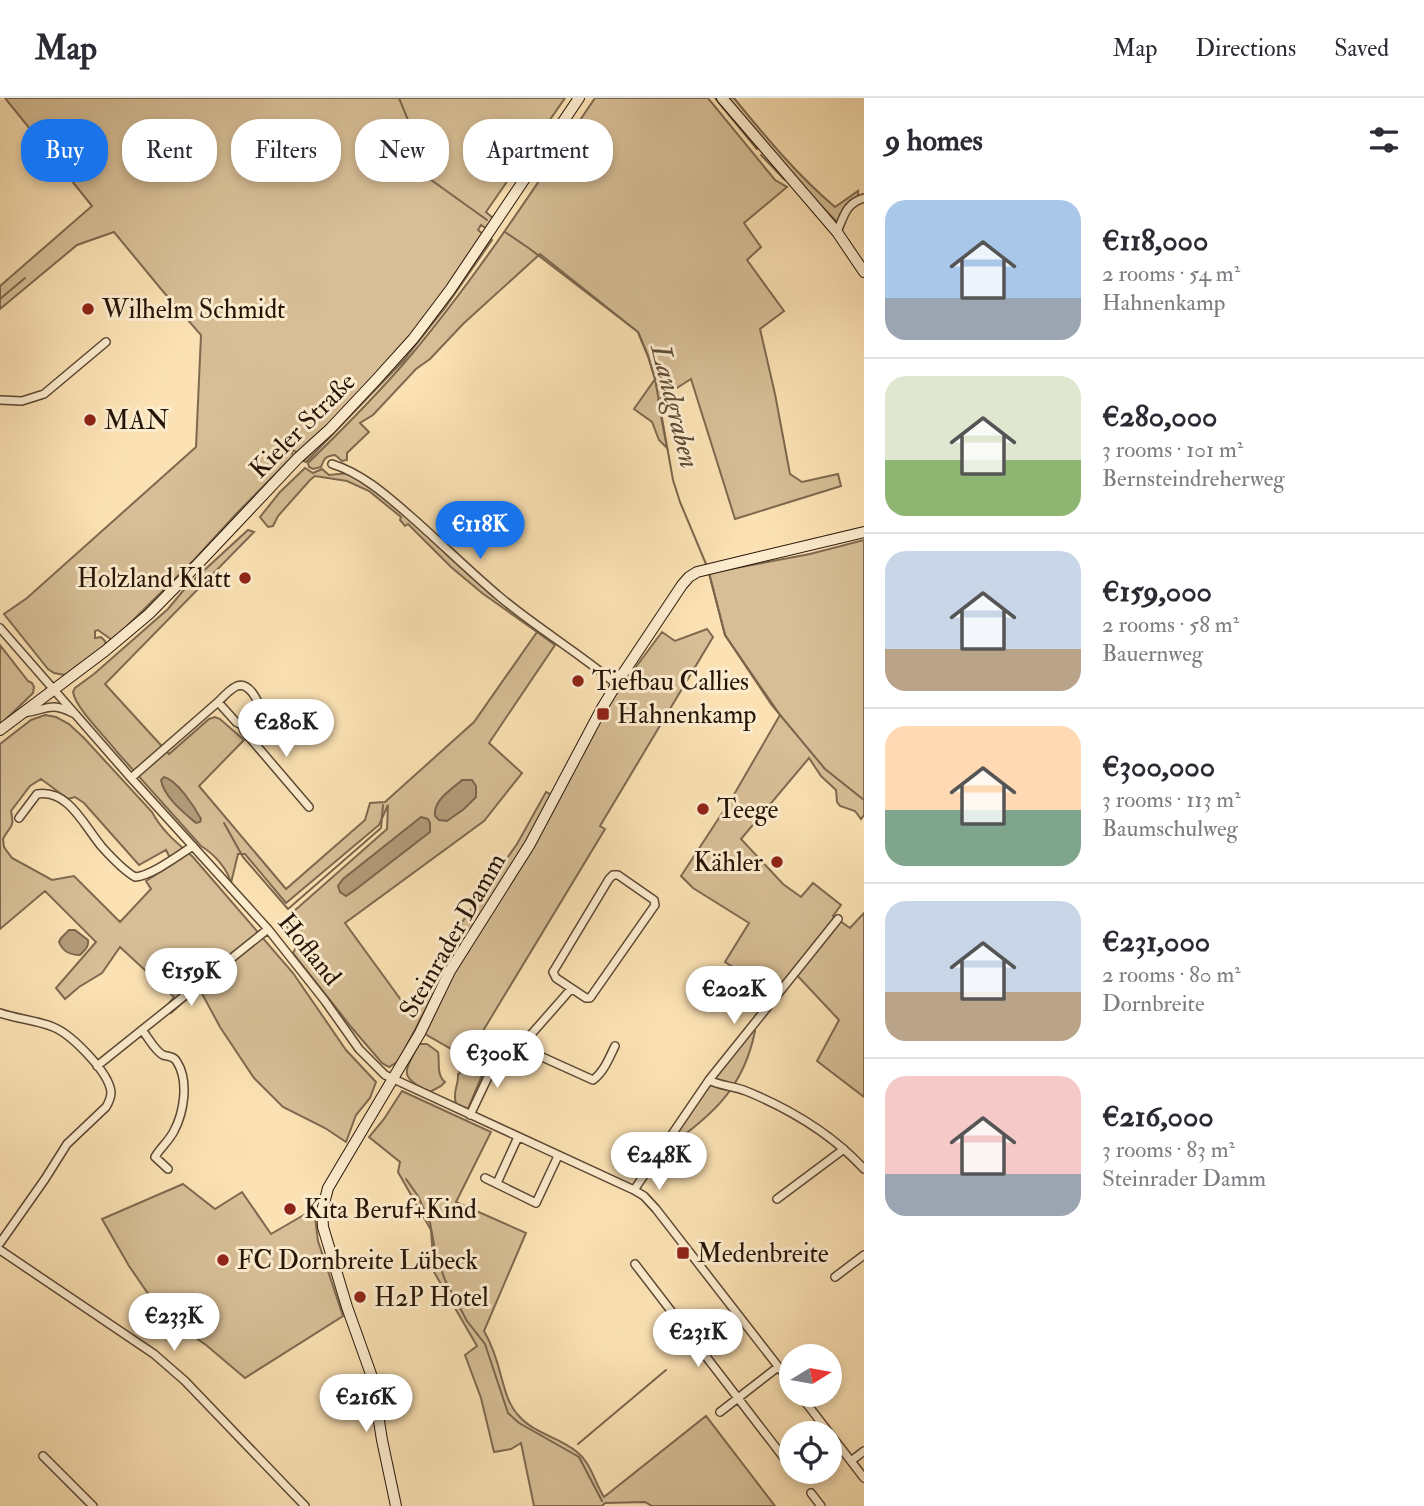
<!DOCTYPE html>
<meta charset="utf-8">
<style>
:root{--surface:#fff;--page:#f2f2f3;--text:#2b2b33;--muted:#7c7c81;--line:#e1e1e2;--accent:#1a73e8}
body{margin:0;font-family:"IM FELL Double Pica",serif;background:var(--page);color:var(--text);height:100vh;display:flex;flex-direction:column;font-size:26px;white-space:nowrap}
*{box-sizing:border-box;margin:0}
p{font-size:23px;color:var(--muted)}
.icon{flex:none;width:38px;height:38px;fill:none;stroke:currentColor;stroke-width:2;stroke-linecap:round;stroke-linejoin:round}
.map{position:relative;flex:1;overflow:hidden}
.panel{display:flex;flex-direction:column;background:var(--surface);width:560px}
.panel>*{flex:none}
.banner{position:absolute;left:21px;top:21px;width:665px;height:63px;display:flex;gap:14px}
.needle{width:46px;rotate:79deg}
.buttons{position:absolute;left:779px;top:1246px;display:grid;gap:14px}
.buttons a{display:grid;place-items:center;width:63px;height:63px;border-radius:50%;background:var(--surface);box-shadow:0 4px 10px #0003;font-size:35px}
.price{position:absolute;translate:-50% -60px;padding:0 16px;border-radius:24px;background:#fff;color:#222;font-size:23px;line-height:46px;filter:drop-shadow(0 2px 4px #0008)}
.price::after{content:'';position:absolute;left:50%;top:42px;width:21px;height:16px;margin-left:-10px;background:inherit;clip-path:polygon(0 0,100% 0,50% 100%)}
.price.active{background:var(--accent);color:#fff}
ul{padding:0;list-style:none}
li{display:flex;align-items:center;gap:21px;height:175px;padding:0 21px}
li+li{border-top:2px solid var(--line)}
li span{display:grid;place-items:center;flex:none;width:196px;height:140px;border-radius:21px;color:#555}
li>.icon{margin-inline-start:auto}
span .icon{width:84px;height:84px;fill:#fffc;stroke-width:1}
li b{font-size:30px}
h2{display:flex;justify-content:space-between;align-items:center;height:84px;padding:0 21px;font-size:30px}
.chip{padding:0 24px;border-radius:28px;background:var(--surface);box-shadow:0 4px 10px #0003;font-size:24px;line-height:63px}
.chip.active{background:var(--accent);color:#fff}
header{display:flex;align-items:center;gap:42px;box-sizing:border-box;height:98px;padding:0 35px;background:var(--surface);border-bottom:2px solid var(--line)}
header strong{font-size:33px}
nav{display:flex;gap:38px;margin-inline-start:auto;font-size:24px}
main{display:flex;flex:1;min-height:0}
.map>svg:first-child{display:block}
</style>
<header>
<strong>Map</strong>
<nav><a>Map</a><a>Directions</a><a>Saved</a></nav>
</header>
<main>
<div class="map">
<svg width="864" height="1408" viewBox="0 0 864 1408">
<rect width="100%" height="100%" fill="#fbe1b3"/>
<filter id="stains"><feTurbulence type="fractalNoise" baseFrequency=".00286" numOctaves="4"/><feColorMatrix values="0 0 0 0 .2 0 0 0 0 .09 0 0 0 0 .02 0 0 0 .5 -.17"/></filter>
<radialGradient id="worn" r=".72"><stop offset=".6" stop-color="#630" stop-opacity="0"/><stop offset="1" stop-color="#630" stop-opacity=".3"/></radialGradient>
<path fill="#d7be96" stroke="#7e694f" stroke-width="2" fill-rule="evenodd" d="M5 0H565L486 114 494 121 487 131 481 127 478 132 483 136C455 179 426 220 393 259 364 294 330 326 297 355L293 352 300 342 299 338 297 339V342L291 350 293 358 236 416 194 462 119 536 112 542 98 532 95 533V540L101 539 105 543 106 547 65 577 54 575 48 571 4 516 27 500 196 349 201 237 161 191 114 134 77 147 0 211V188L92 108Z
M595 0H708L775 82 787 89 744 125 761 149 747 162 784 213 760 231 775 296 790 376 802 384 838 376 841 388 735 421 691 281 658 302 667 350 659 342 652 324 634 311 655 281 648 258 638 234 540 156 463 226 430 261 416 271 373 317 360 325 369 334 347 355V362L342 363 335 357C325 358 324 361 321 369L313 371 309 369 308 365C344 330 379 295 411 257 479 176 536 87 595 0Z
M726 0H734C765 38 797 77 835 109L858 93V98L851 103 838 125 802 89Z
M490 140 492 142 445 210 403 263 306 364 303 363 333 332Z
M305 370 313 375 322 371 329 377 349 375 381 396 539 531 537 534 555 547 489 645 522 675 484 723 345 825 409 913 424 897 455 834 517 746 546 694 552 697C529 744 500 786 472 829 445 870 425 914 402 956L397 964 389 969 382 965 352 930 293 855 298 846 288 831 285 821 387 731 388 707 379 727 286 805 245 756H238L231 785C227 770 214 756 201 748L117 654C105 638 76 611 73 594L75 590 94 576 168 511 187 488 248 432 254 434 105 586 169 656 209 621 215 619 220 621 244 642 199 688 286 791 365 722 370 705 385 704 474 624 537 534 482 495 451 469 408 426 405 428 400 422 401 419 369 393 347 383 315 378 310 382 278 418 273 428 268 429 260 419 280 394Z
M864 442V717L861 721 855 713 840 708 837 704 836 692 821 678 809 660 741 741 783 786 801 799 813 785 841 807 833 818 850 830 864 815V999L817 963 839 922 793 873 774 895 725 864 749 825 693 790 681 778 732 700 780 617 725 537 709 475 810 456Z
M707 531 713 539 600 728 605 731 472 951 488 963 468 1011 456 1006C452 992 459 988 458 976L460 975 457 961H456L451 951 425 936 459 865 612 601 662 534 675 543Z
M0 547 28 583 32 585 34 589 33 595 0 627Z
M45 617 56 619 69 626 84 640 152 714C162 733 177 745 193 759L293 875 346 952 376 984 370 1000 356 1017 346 1044 325 1030 283 1009 254 980 220 929 199 890 171 915 166 909 174 899 120 849 102 875 79 889 65 901 56 890 96 844 45 793 0 831V646L31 622ZM41 681 68 701 75 699 84 705 139 767 166 752 173 766 146 783 151 791 120 824 74 778 52 782 12 760 4 749 3 741C10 727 15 731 11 713L30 688Z
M752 932 755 933C744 989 713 1017 669 1048L668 1045 706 989Z
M419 946H427L438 954C440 964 436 977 445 984L441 988 430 994C397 979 405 973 419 946Z
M402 993 491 1034 456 1104 526 1135 484 1233C492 1247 497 1262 501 1278 505 1292 508 1306 518 1317 534 1336 560 1339 577 1354 591 1365 595 1385 604 1399L706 1318 775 1408H652L645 1404 605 1405 602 1408H534L521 1345 511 1351 494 1354 481 1300 465 1257 477 1248 434 1174 431 1132 398 1074 400 1064 369 1039 384 1021Z
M183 1086 215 1111 242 1094 271 1136 314 1111 318 1143 343 1218 245 1280 206 1247 162 1216 129 1168 102 1121Z"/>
<path fill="#b39b79" stroke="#7b654c" stroke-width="2" d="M164 679C177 682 194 708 201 721L200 724 196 725C183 714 164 699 161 682Z
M462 682H472L476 688V699L464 711 447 723 439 722 435 718C433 702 451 692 462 682Z
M421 719 428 721 430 725V734L355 792 346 798 340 794 338 788 343 781Z
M69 832H75L88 842C89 849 85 852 80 857 70 857 63 854 59 844L61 840Z"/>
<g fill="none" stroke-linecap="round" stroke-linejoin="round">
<path stroke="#7b654c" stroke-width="2" d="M399 0 415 39 427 79 487 122
M715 0 757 51
M761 57 785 82
M505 134 530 151 638 234 648 258 655 281 673 382 680 404 706 466
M0 201 25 180
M709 475 725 537 771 606 825 671 864 702
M224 725 243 759 288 811 381 730 383 707
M406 1081 418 1098 430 1125 436 1157 445 1182 467 1223 485 1246 508 1315 519 1325 579 1359 602 1403
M578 1346 666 1272"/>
<g stroke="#5b4733" stroke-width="10">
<path id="street" d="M837 134C844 118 846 105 864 100
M0 302 22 303 44 296 106 244
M332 366C361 375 385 396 408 416 439 443 468 472 500 499 537 530 579 555 616 586
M0 530 131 680 268 831 325 903 359 951 385 977 634 1092 644 1098 656 1111 791 1285
M218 604C223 599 230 591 237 588 249 584 258 602 260 611L248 624 242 627
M24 615C47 612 49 603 73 615
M131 680 218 604 236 624 242 627 244 633 309 709
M19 720 37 696C69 691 84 728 102 749 111 759 123 772 135 779 151 778 179 757 193 748
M613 777H618L654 802 655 807 590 900H586L556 880 553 874 609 781Z
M0 915C17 921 36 922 53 929 71 936 109 974 111 994 111 1000 109 1004 106 1009L67 1046 45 1081 0 1145
M142 932C148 939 155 953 163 957 169 959 174 958 177 964 189 983 184 1014 174 1033 169 1043 160 1050 155 1059L168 1071
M520 949 571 891
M97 968 268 831
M709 982C720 988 734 988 746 993 790 1011 832 1036 864 1071
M470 1017 499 956 506 949H520L593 982C604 974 609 960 615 948
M485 1080 536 1105 558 1058
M497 1085 518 1039
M634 1092 709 982 838 821
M777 1101 844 1051
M0 1152 154 1256 185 1283 305 1408
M635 1166 784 1360
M835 1179 864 1157
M800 1297 864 1380
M720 1314 778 1269
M43 1358 93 1408
M851 1363 864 1353
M811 1395 821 1408"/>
</g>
<g stroke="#261408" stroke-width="12">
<path id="secondary" d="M722 0 837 134 864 174
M0 632 105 553 149 516 196 468 298 360 330 331 376 282 413 241 450 192 579 0
M396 1408 382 1342 372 1279 347 1209 323 1129 322 1113 328 1090 420 935 450 873 530 746 602 610 622 577 682 487 689 479 697 474 864 434"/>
</g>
<use href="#street" stroke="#fcecce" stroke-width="7"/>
<use href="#secondary" stroke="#fcecce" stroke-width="10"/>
</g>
<g fill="#8f2418" stroke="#fcecce" stroke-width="2.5">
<circle cx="88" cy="211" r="7"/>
<circle cx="90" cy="322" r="7"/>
<circle cx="245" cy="480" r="7"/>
<circle cx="578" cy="583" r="7"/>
<rect x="596" y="609" width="14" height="14" rx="3.5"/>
<circle cx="703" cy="711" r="7"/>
<circle cx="777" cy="764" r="7"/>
<circle cx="290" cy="1111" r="7"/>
<rect x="676" y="1148" width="14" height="14" rx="3.5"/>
<circle cx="223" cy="1162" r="7"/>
<circle cx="360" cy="1199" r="7"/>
</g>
<g text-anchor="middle" stroke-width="6" stroke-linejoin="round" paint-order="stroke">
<g font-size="26" fill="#261408" stroke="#fcecce" text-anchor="start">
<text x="102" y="220">Wilhelm Schmidt</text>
<text x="104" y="331">MAN</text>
<text x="231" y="489" text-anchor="end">Holzland Klatt</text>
<text x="592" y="592">Tiefbau Callies</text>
<text x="617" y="625">Hahnenkamp</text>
<text x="717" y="720">Teege</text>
<text x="763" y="773" text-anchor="end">Kähler</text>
<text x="304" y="1120">Kita Beruf+Kind</text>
<text x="697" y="1164">Medenbreite</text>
<text x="237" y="1171">FC Dornbreite Lübeck</text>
<text x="374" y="1208">H2P Hotel</text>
</g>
<g font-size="26" fill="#261408" stroke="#fcecce">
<text transform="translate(302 327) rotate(-45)" y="9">Kieler Straße</text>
<text transform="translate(452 837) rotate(-60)" y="9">Steinrader Damm</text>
<text transform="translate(310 851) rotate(51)" y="9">Hofland</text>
</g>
<g font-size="28" font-style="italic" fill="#5e4a35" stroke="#fcecce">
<text transform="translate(676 308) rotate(76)" y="10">Landgraben</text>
</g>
</g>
<rect width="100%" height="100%" filter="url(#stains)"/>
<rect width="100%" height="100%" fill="url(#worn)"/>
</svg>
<div class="buttons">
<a><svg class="needle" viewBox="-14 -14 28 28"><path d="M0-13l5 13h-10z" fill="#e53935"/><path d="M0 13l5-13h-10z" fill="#7c7c81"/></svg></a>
<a><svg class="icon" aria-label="locate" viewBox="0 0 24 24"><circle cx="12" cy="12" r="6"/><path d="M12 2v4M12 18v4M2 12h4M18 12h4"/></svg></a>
</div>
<b class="price active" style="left:480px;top:463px">€118K</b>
<b class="price" style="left:286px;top:661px">€280K</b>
<b class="price" style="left:191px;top:910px">€159K</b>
<b class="price" style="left:734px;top:928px">€202K</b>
<b class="price" style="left:497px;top:992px">€300K</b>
<b class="price" style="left:659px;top:1094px">€248K</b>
<b class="price" style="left:174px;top:1255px">€233K</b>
<b class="price" style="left:698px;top:1271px">€231K</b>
<b class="price" style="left:366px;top:1336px">€216K</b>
<div class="banner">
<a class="chip active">Buy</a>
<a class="chip">Rent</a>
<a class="chip">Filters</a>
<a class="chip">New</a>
<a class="chip">Apartment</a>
</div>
</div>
<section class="panel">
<h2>9 homes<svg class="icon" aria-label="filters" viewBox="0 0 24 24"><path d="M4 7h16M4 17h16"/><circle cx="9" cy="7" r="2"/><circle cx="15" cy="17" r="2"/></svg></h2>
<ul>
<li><span style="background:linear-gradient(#a9c7e8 70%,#9aa5b1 0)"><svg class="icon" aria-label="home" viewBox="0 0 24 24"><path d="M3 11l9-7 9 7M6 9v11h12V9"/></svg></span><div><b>€118,000</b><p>2 rooms · 54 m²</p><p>Hahnenkamp</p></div></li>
<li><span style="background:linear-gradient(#dfe7d0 60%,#8fb573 0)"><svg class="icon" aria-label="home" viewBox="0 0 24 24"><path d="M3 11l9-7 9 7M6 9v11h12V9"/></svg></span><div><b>€280,000</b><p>3 rooms · 101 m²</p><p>Bernsteindreherweg</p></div></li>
<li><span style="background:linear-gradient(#c9d6e8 70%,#b9a48a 0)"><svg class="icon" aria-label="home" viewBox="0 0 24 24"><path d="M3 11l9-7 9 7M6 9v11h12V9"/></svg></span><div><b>€159,000</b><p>2 rooms · 58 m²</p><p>Bauernweg</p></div></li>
<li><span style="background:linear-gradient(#ffd9b3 60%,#7fa58c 0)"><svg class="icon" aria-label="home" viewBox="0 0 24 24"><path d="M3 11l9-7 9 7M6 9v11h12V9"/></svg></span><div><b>€300,000</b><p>3 rooms · 113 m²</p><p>Baumschulweg</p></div></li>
<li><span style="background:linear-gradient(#c9d6e8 65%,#b9a48a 0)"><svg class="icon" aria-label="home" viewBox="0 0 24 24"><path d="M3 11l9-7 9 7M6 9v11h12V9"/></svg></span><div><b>€231,000</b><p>2 rooms · 80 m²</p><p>Dornbreite</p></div></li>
<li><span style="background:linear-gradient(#f6c9c9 70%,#9aa5b1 0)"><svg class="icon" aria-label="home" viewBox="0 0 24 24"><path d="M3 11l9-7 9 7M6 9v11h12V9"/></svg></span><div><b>€216,000</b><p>3 rooms · 83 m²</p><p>Steinrader Damm</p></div></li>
</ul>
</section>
</main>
